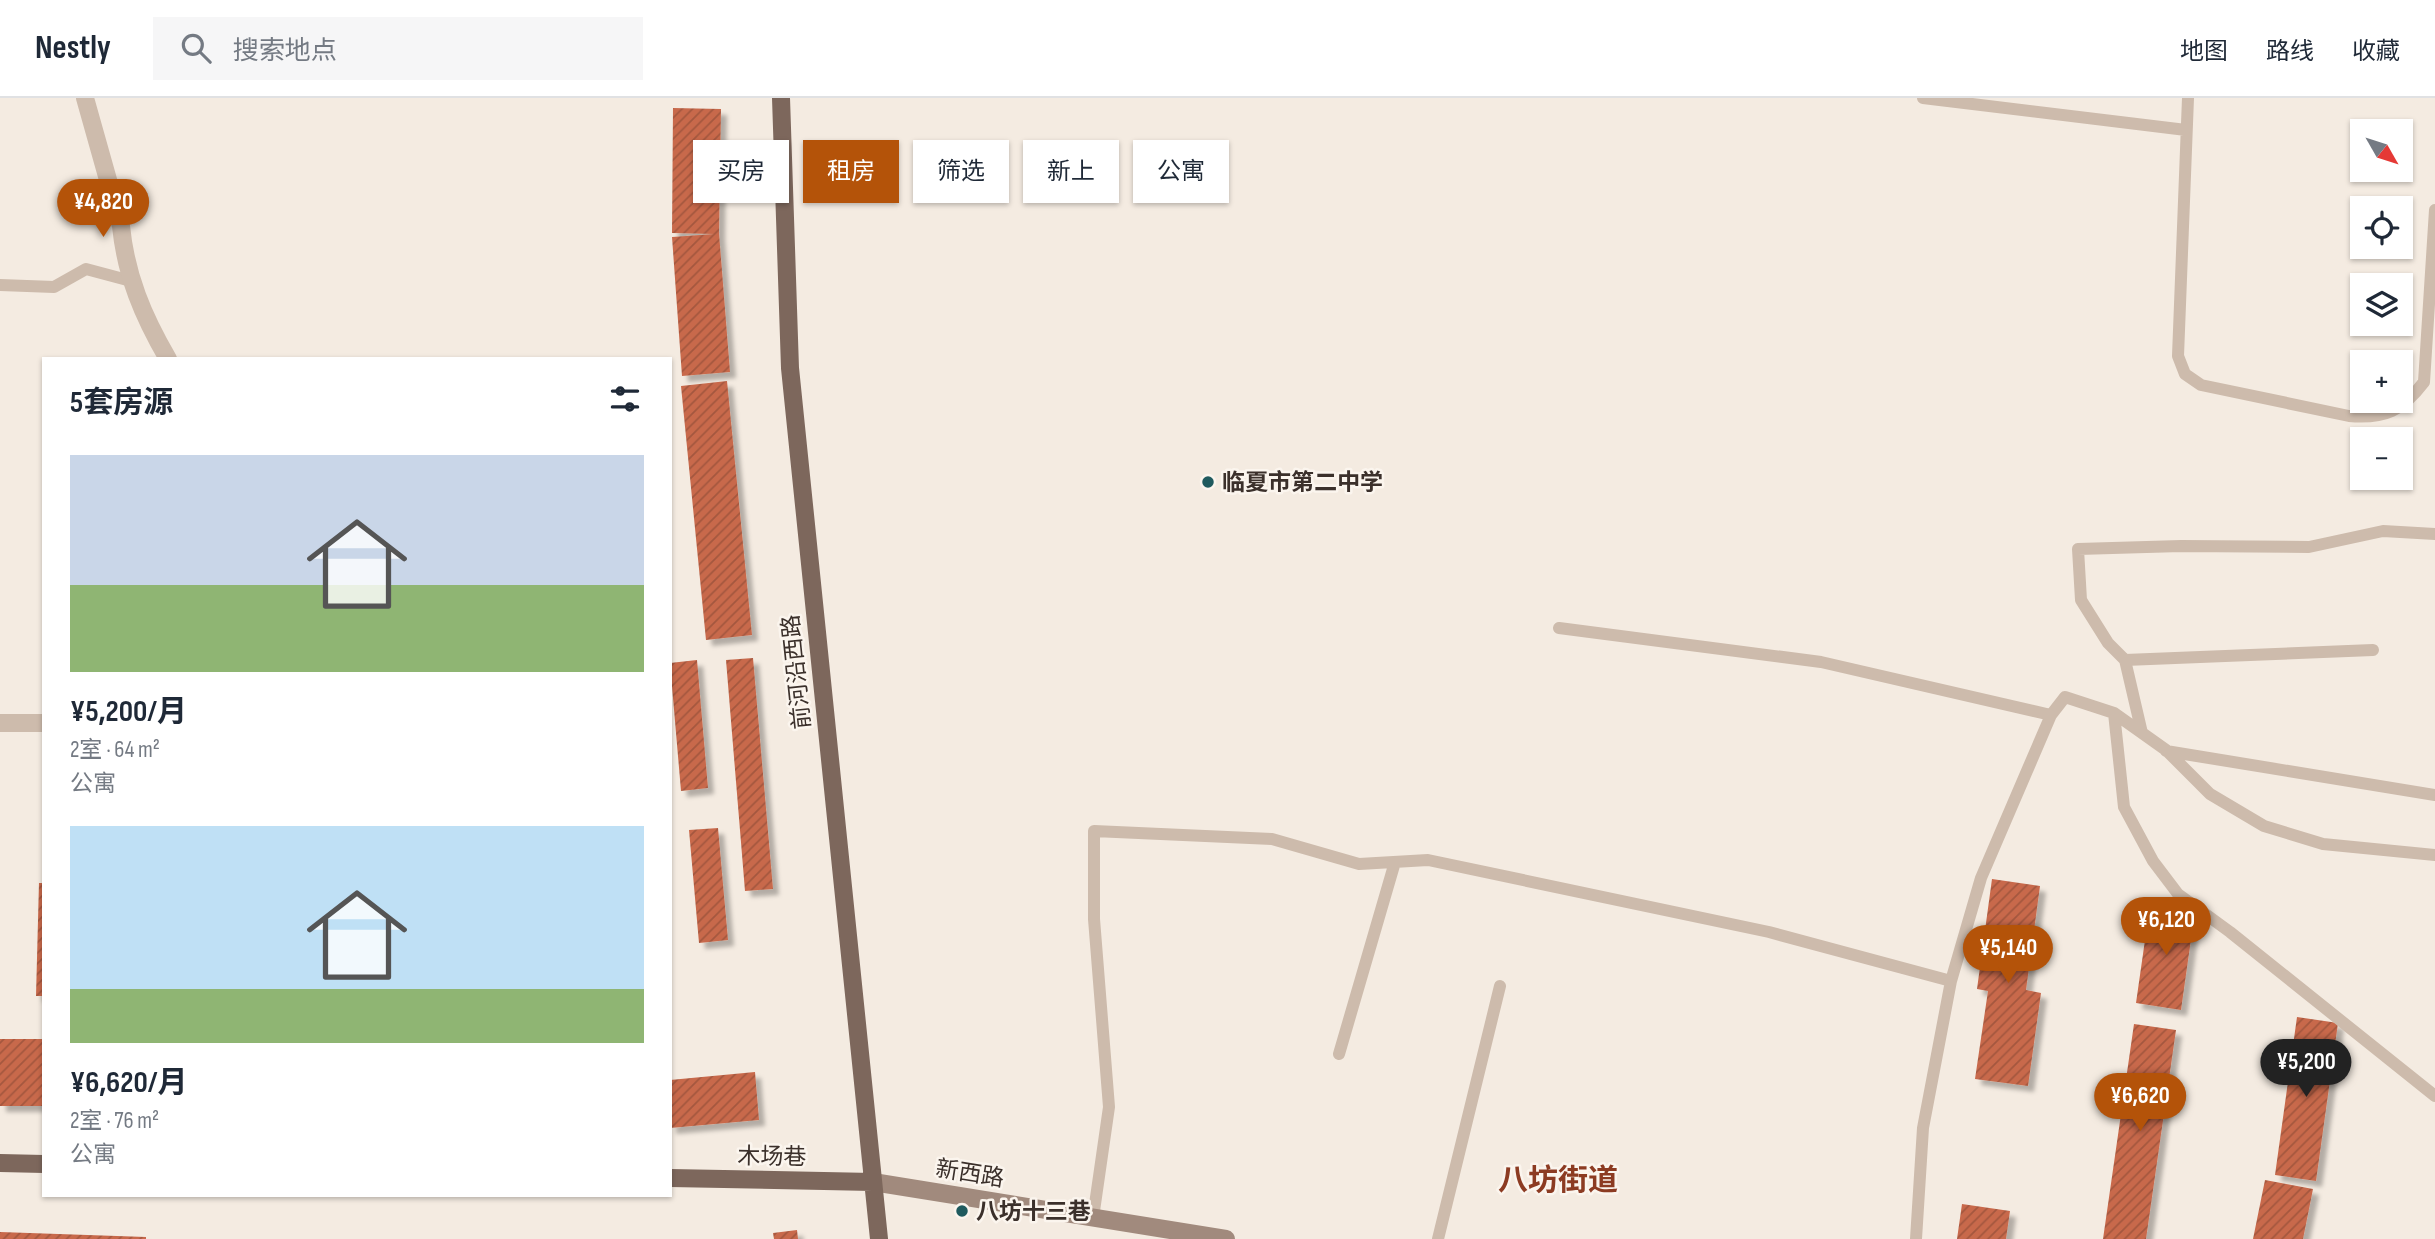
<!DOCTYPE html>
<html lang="zh">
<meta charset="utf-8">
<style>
:root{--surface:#fff;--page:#f6f6f7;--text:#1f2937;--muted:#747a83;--line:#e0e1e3;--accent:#b45309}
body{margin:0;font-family:"Sofia Sans Condensed","Noto Sans SC",sans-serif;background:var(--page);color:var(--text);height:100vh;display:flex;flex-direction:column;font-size:26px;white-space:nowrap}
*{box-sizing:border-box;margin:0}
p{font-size:23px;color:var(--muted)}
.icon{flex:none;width:38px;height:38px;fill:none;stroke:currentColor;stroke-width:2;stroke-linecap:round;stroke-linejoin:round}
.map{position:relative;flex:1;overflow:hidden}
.sheet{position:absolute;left:42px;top:259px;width:630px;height:840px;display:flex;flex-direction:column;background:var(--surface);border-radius:0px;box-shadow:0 2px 5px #0004}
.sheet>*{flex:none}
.hud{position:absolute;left:693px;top:42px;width:665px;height:63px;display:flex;gap:14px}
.needle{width:46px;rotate:129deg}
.controls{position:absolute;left:2350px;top:21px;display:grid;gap:14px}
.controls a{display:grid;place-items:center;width:63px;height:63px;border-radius:0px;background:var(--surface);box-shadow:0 2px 5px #0004;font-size:35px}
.price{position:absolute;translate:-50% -60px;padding:0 16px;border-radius:24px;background:var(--accent);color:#fff;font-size:23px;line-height:46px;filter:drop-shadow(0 2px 4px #0008)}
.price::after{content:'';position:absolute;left:50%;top:42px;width:21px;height:16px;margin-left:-10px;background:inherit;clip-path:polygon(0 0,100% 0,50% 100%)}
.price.on{background:#222;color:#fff}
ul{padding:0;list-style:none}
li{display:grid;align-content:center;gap:14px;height:371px;padding:0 28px}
li span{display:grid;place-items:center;height:217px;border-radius:0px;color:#555}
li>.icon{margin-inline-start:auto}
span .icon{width:126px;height:126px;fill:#fffc;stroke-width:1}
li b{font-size:30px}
h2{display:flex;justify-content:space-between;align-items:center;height:84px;padding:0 28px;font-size:30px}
.tag{padding:0 24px;border-radius:0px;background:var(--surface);box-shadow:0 2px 5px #0004;font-size:24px;line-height:63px}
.tag.on{background:var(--accent);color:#fff}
header{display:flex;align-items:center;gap:42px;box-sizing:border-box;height:98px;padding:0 35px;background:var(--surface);border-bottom:2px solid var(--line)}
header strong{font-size:33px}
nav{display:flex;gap:38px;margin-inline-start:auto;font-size:24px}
.search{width:490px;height:63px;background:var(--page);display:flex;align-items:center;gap:18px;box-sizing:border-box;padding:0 24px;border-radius:0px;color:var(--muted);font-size:26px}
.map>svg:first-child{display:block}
</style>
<header>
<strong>Nestly</strong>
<div class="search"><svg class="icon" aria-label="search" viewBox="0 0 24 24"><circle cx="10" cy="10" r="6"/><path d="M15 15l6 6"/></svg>搜索地点</div>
<nav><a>地图</a><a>路线</a><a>收藏</a></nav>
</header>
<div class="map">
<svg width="2435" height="1141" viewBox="0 0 2435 1141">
<defs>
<pattern id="building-hatch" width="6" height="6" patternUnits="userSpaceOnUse" patternTransform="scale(1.75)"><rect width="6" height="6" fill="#c8694b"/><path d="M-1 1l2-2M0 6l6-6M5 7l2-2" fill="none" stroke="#a4573f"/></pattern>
<filter id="shadow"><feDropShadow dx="6" dy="6" stdDeviation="2" flood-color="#0004"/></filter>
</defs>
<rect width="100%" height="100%" fill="#f4ebe1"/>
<path fill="url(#building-hatch)" filter="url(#shadow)" d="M673 10 721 11 719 135 730 274 682 278 672 139 714 136 672 135Z
M727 283 752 537 706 542 681 288Z
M753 560 773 791 745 793 726 562Z
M697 562 708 690 681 693 670 565Z
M718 730 728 842 699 845 689 732Z
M1992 781 2040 788 2026 892 2041 895 2028 988 1975 981 1988 893 1977 891Z
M39 785H44V898H36Z
M2150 807 2195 813 2181 912 2136 905Z
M2297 919 2338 925 2316 1083 2275 1077Z
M2134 926 2176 932 2146 1141H2103Z
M0 941H44V1008H0Z
M755 974 759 1022 670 1030V982Z
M2265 1082 2313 1091 2303 1141H2253Z
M1962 1106 2010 1113 2006 1141H1957Z
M797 1132 798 1141H774L773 1135Z
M0 1134 146 1139V1141H0Z"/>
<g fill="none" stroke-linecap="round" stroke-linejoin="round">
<path stroke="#cdbbac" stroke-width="12" d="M1923 0 2186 32
M2188 0 2178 258 2185 276 2201 287 2349 318C2385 321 2402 313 2424 284L2435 112
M0 187 54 189 86 171 131 183
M1559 530 1821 564 2051 617
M2125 562 2373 552
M2114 615 2124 709 2153 763 2178 796 2230 834 2435 998
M2142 635 2125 562 2108 545 2081 502 2078 451 2181 448 2309 449 2383 433 2435 436
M2166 653 2435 697
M1339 956 1395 764
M1093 1120 1109 1009 1094 821V733L1272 741 1359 766 1428 762 1769 834 1951 883
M1438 1141 1500 888
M1916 1141 1923 1030 1951 883 1981 780 2051 617 2065 599 2114 615 2166 652 2210 696 2264 728 2323 746 2435 757"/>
<path stroke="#cdbbac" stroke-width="18" d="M85 0 121 128C126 178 143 218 168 261
M0 625H44"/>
<path stroke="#a18a7d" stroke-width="18" d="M873 1084 1226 1141"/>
<path stroke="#7d675c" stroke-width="18" d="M781 0 790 270 879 1141
M0 1065 44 1066
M670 1080 873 1084"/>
</g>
<g fill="#1f5a5e" stroke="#fbf5ee" stroke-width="2.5">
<circle cx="1208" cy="384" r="7"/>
<circle cx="962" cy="1113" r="7"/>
</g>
<g text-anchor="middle" stroke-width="5" stroke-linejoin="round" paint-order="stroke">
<g font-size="23" font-weight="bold" fill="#3b302b" stroke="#fbf5ee" text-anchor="start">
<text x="1222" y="392">临夏市第二中学</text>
<text x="976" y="1121">八坊十三巷</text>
</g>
<g font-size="23" fill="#3b302b" stroke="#fbf5ee">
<text transform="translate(796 574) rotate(-96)" y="8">前河沿西路</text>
<text transform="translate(772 1058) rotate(1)" y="8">木场巷</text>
<text transform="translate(970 1075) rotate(9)" y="8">新西路</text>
</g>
<g font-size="30" font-weight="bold" fill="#8c3b22" stroke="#fbf5ee">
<text x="1558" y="1092">八坊街道</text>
</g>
</g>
</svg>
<div class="controls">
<a><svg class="needle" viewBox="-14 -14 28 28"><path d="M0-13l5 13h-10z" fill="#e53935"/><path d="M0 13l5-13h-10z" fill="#747a83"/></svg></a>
<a><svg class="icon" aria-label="locate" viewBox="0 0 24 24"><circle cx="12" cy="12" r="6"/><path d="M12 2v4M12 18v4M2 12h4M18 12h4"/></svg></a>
<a><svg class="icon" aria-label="layers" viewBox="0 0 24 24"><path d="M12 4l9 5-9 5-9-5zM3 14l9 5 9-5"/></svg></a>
<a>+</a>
<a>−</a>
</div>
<b class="price" style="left:103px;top:141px">¥4,820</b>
<b class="price" style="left:2166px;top:859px">¥6,120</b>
<b class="price" style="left:2008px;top:887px">¥5,140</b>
<b class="price on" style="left:2306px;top:1001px">¥5,200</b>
<b class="price" style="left:2140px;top:1035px">¥6,620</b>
<div class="hud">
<a class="tag">买房</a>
<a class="tag on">租房</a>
<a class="tag">筛选</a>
<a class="tag">新上</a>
<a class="tag">公寓</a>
</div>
<section class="sheet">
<h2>5套房源<svg class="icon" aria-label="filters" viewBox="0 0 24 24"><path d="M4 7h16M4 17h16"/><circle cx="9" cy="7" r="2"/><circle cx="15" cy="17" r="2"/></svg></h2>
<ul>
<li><span style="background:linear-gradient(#c9d6e8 60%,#8fb573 0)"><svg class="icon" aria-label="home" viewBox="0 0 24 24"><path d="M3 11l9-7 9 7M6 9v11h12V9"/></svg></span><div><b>¥5,200/月</b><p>2室 · 64 m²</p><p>公寓</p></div></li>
<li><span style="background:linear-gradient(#bfe0f5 75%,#8fb573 0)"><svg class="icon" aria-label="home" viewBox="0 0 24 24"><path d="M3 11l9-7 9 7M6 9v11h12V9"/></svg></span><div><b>¥6,620/月</b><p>2室 · 76 m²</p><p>公寓</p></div></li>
</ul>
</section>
</div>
